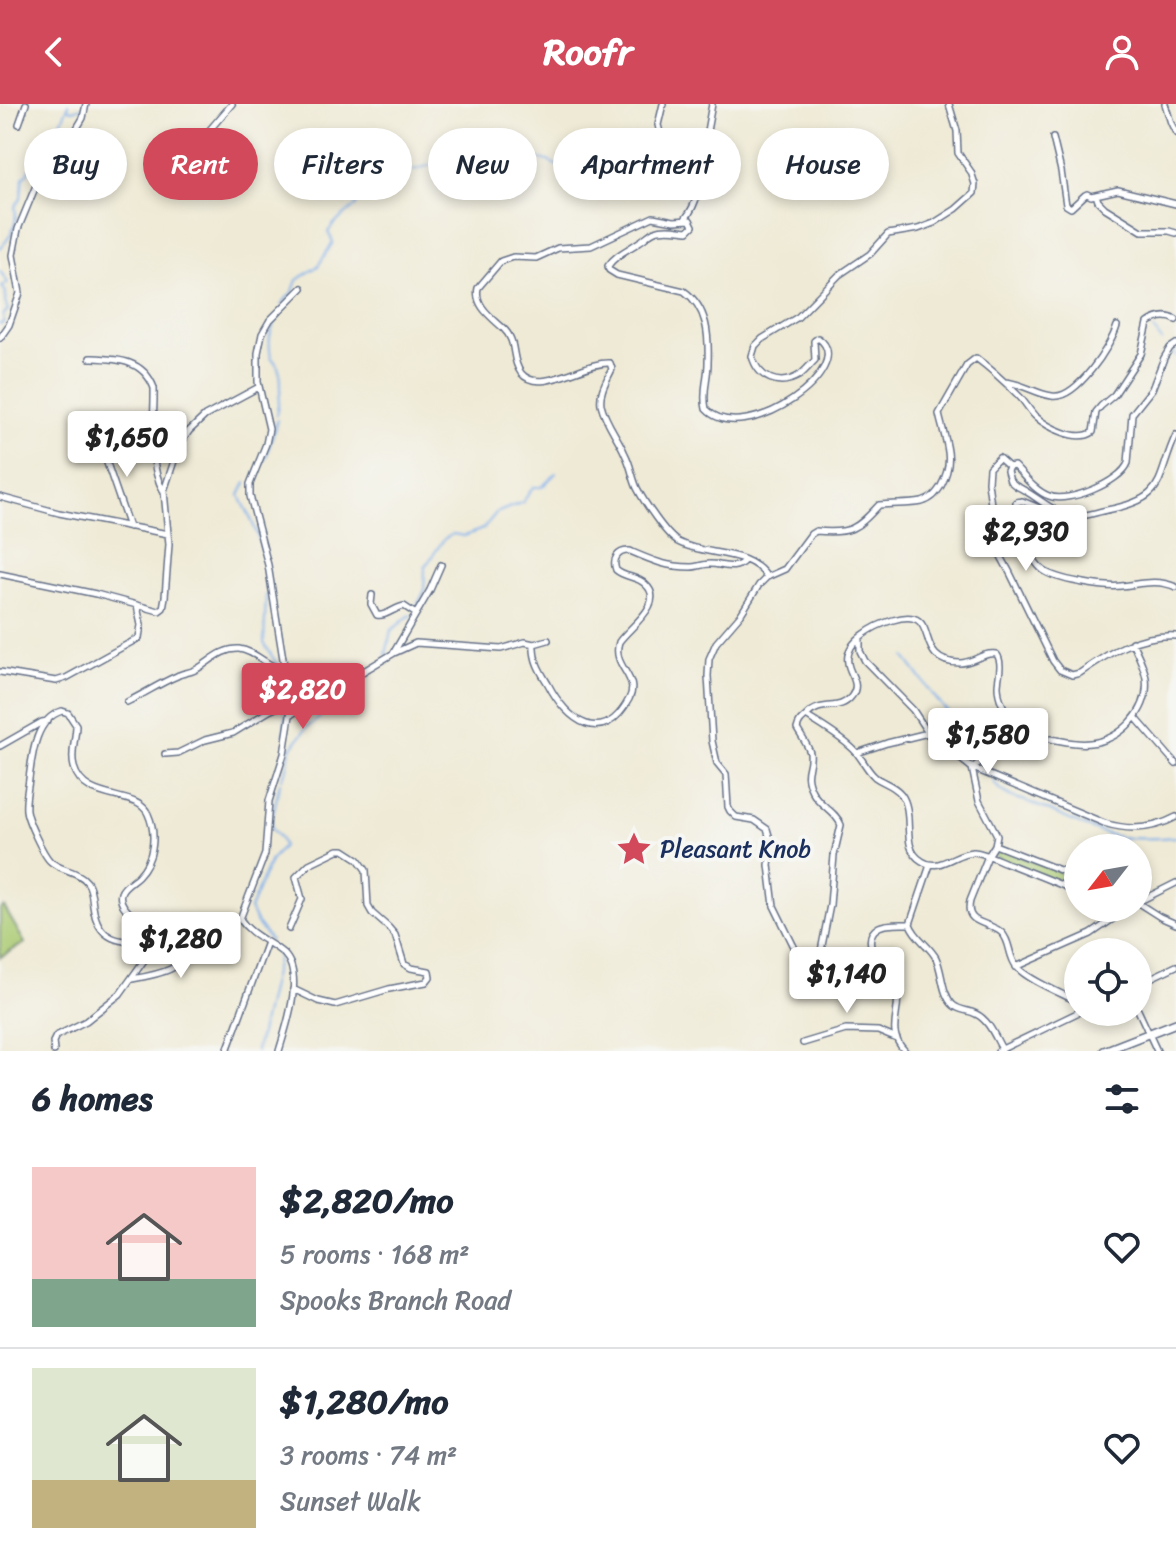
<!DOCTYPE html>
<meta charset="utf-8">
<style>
:root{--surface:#fff;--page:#f6f6f7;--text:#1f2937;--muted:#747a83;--line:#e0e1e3;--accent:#d1495b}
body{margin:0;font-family:Sriracha,sans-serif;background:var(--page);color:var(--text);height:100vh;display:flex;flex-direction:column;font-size:30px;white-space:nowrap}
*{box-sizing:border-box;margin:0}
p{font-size:26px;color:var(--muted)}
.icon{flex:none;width:44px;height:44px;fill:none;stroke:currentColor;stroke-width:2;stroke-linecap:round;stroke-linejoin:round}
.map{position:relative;height:947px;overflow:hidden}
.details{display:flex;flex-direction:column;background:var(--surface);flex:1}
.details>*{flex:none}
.banner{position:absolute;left:24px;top:24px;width:1128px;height:72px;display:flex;gap:16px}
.needle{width:52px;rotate:239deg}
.controls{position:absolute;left:1064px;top:730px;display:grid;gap:16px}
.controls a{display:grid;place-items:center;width:88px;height:88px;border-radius:50%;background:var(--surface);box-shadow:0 4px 12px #0003;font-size:40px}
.price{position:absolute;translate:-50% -68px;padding:0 18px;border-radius:8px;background:#fff;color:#222;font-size:26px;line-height:52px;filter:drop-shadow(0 2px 4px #0008)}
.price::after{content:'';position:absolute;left:50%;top:48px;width:24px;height:18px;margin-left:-12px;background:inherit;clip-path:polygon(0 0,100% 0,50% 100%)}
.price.active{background:var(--accent);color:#fff}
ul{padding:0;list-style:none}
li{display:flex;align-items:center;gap:24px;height:200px;padding:0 32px}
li+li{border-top:2px solid var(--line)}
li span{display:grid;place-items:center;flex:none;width:224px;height:160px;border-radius:0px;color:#555}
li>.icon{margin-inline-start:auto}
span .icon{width:96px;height:96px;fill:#fffc;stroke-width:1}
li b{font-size:34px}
h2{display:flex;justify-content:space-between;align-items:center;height:96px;padding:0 32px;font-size:34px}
.tag{padding:0 28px;border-radius:36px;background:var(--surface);box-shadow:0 4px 12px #0003;font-size:28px;line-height:72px}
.tag.active{background:var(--accent);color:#fff}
header{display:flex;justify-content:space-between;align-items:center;height:104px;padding:0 32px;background:var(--accent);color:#fff;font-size:36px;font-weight:800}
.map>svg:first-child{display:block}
</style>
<header><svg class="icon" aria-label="back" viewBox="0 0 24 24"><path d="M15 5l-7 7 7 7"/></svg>Roofr<svg class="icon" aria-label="person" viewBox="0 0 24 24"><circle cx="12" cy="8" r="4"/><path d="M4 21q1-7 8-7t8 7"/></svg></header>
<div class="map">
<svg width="1176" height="947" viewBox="0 0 1176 947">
<rect width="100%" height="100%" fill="#f6f6f2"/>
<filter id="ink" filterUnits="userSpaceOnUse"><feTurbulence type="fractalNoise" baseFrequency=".0125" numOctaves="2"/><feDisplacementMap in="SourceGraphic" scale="16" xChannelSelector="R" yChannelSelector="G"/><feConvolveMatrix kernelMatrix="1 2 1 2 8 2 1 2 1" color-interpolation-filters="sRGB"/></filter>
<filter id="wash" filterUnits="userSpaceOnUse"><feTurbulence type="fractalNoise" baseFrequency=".006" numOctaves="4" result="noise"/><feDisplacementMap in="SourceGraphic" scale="32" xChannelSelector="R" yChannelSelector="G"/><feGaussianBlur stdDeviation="1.8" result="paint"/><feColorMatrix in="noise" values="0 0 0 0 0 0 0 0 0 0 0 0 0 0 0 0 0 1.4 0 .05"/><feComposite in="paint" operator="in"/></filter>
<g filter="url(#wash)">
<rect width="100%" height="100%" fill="#efead5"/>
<path fill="#aaca72" stroke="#627c68" stroke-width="2" d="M1000 745 1078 775V785L997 754 994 748Z
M4 803 25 839 0 853V805Z"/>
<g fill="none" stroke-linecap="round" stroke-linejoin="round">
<path stroke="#80b1ec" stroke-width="2" d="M69 5 73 6 82 3
M0 144C11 133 18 119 15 103L21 94 23 73 28 69 30 64 48 49 69 0
M0 167 8 179 2 183 6 188 5 198 8 206 3 211 4 218 0 220
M281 201 293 187 297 176 318 162 333 138 328 128 334 120 356 102 359 90 386 64 399 62 414 66 441 58 461 61 508 53 536 54 548 57 579 73 597 75
M1153 225 1162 237
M1173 248 1176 252
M276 311C280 291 287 269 271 253 268 237 269 227 278 214
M256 372 267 351 277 316
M246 379 240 391C243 400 248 407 251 415 259 433 270 467 266 486
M266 491 264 539 278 562
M415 506 424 488 425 463 444 435 453 430 464 432 483 425 496 409 523 398 533 383H542L556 369
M386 551 391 526C399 522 403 515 411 511
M905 553 937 596 966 629 980 638 991 669
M378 564 383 558
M281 571 286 589
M284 631 286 606 288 602
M282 674 287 664 290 646 306 624 317 616 323 610 327 600 334 593 366 574 372 567
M993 675C995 683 1002 688 1010 692 1015 695 1022 695 1027 698 1059 709 1087 727 1120 733 1138 736 1158 734 1176 733
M270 836 257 820 250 805 270 757 283 742 280 734 272 725V715L280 679
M256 947 278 851"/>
</g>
</g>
<g filter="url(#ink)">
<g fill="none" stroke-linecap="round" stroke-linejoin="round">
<g stroke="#657088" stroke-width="8">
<path id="street" d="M663 0 658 21 662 36 696 61C704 76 696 102 685 115
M1165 0 1171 19 1176 29
M19 20 26 0
M707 27 712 0
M1053 34 1061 67 1066 101 1071 104 1085 91 1087 90 1091 92 1118 86 1176 100
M162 53 181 51 193 45 232 0
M1096 91 1098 97 1105 104 1142 127H1169L1176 129
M0 234 9 221 20 189 13 151 18 125 42 67 70 36 83 14 86 0
M1176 240 1170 244 1164 254 1152 285 1132 310 1128 359C1121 378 1068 400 1049 392 1035 387 1024 372 1014 362L1009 363 999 354 989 364 988 378 991 401 990 432 1010 469 1053 557 1060 566 1072 571 1080 569C1110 548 1138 530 1176 532
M90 254C117 255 143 255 154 284 155 314 147 359 163 386
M1005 278C1022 279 1036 290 1052 292 1076 296 1111 242 1117 222
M98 333 129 423
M1009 363 1007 367 1010 377 1016 382C1033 389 1053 409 1070 412 1082 414 1096 408 1107 406 1168 394 1155 377 1176 331
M0 393 59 409 168 430
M1066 410 1049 408 1022 397 1016 398C1015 411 1021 422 1025 434 1028 444 1034 459 1043 466 1055 476 1106 484 1121 482 1141 480 1156 475 1176 483
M0 470 96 490 159 507 163 504 165 493 169 440 164 387 179 342 189 327 205 312 259 283
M767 473C748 444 706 453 678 438 666 431 644 398 637 384 632 373 631 361 625 350 618 333 605 318 601 300 599 288 607 276 612 265L610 259C585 257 540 292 521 269 510 254 518 238 503 224 491 213 474 201 478 184L501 157 513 153 536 154 558 144 591 142 653 113 674 117 690 116 693 122 688 127C678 126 665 123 655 127 649 129 645 135 639 138 628 146 616 150 608 162L609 166 617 171 684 187C708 204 709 232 708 259 708 274 702 289 706 305 744 346 861 263 818 234L814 237 815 256C810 261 805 267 800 271 779 284 758 274 752 252L755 242 762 235 798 213 839 171 870 150 888 130 918 125 934 119 956 105 974 89 975 80 971 68 958 49 957 27 949 0
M372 491 371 500 377 511C385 513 394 504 404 502L416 510
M548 536 534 540C533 556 540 567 548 580 567 617 603 644 629 595 641 573 611 563 619 538 629 523 667 499 645 480 637 472 625 474 616 466 612 455 618 446 630 447 651 456 666 463 691 463 697 463 703 460 710 460 723 460 734 468 745 456
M860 536V547L865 557 913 606 928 629 972 664 979 697 997 731 995 741 988 752 970 797C964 822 990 817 1002 829 1011 838 1008 853 1017 863 1026 875 1063 890 1078 898
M394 548 430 486 441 461
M0 568 56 577 66 574 139 534 141 521 137 502
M127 598C144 590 160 579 177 572 182 569 189 569 195 566 209 559 221 544 239 545 256 547 267 563 284 566
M62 607 68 609 76 621C76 635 70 649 74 663 84 700 137 685 148 710 157 730 154 756 138 772 133 777 123 782 121 789 116 807 149 818 152 838 121 838 98 839 93 802 92 794 92 785 87 778 78 766 60 767 50 757 43 750 27 716 26 706 25 696 28 685 29 675 32 652 35 615 62 607Z
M292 610 394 549 416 539 501 545 525 538 534 540
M806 612C823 623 843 634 856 648 863 656 867 666 875 673 883 679 894 681 901 690 916 710 899 744 922 757 940 769 956 747 974 748 986 749 998 756 1009 760 1032 769 1055 778 1078 788
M1136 614 1176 660
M1051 635C1064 637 1077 641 1090 639 1121 636 1150 607 1146 574 1144 561 1137 549 1132 538
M0 642 42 618 48 617
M857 649 887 639 928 629
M165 650 178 649 205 636 233 629 269 607 291 597
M972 664C986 652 1012 644 1016 625 1009 611 998 599 998 582 998 574 1002 563 999 555 997 548 995 550 989 550 979 552 970 559 960 559 909 559 945 501 893 516 876 521 844 537 848 559 849 570 862 580 851 593 839 608 822 596 807 611 802 616 799 617 797 625 801 632 808 641 810 649 812 664 802 667 812 687 819 702 835 706 841 721L834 751 830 801 819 857 823 879 817 884 808 876 803 861 774 802 769 761 771 747 770 735 767 725 754 716 736 713 730 707 728 703 726 670 717 659 712 637 708 572 709 555 716 539 741 510 759 481 767 473 785 465 811 430 816 427C850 430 856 426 879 401 893 399 908 401 922 398 932 395 936 390 941 382 956 354 945 338 939 310L967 261 976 254C991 265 1005 278 1019 292 1025 298 1029 306 1035 312 1047 323 1078 339 1093 328L1096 308 1101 302 1114 291 1141 250 1148 219C1157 213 1166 210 1176 216
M973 664 1104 719C1129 727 1152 726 1176 713
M995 741 1078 773
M930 761 910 820C915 834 929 841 936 854 943 869 941 889 953 901 960 907 969 906 976 910 989 916 995 933 1002 945
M1138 798 1176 779
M1138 799 1160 813 1176 820
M289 825 302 795 296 773 309 760 338 746H344L358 755 366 766 368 802 372 809 388 823 395 831 404 860 411 864 429 867 430 873 426 878 389 885 335 901 318 897 293 885
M1016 863 1091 830 1129 804
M132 875C156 871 192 865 191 835
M1138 880 1176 862
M1138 906 1157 947
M803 939 846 926 878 927 897 935
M54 947 53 938 56 932 86 917 120 890 150 848 152 838
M227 947 267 838
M279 947C286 923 305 871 284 850 270 837 251 832 240 815L265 750 269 697 284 650 291 605 268 461 250 392V380L266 340 269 325 258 278V249L262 230 270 216 302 184
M905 947C885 927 901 911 897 888 894 873 853 838 879 823 886 819 901 820 910 820
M998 947 1079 908"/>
</g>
<g stroke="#657088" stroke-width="10">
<path id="secondary" d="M1104 947 1176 919"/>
</g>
<use href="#street" stroke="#fff" stroke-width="5"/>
<use href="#secondary" stroke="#fff" stroke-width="7"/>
</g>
</g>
<defs>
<g id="sight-bare" transform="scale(2.76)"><path d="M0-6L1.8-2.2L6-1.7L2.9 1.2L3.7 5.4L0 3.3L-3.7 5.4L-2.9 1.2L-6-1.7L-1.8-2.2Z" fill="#d1495b" stroke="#f6f6f2" stroke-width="2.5" paint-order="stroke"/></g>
</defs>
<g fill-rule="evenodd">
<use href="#sight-bare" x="634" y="745"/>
</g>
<g text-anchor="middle" stroke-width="8" stroke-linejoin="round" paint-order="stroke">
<g font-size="24" fill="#1b2f5e" stroke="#f6f6f2" text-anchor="start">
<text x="660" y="753">Pleasant Knob</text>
</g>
</g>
</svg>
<div class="controls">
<a><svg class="needle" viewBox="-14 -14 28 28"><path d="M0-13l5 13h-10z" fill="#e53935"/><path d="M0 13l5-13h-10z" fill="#747a83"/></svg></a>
<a><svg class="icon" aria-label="locate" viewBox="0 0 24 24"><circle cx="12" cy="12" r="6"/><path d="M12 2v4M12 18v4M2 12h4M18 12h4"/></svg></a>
</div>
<b class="price" style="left:127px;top:375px">$1,650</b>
<b class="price" style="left:1026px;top:469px">$2,930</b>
<b class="price active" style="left:303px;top:627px">$2,820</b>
<b class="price" style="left:988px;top:672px">$1,580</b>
<b class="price" style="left:181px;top:876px">$1,280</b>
<b class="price" style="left:847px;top:911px">$1,140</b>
<div class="banner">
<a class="tag">Buy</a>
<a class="tag active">Rent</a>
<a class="tag">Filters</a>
<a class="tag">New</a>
<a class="tag">Apartment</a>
<a class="tag">House</a>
</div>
</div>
<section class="details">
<h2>6 homes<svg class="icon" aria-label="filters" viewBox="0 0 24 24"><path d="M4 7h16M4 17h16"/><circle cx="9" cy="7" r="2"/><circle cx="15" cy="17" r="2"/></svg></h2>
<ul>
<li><span style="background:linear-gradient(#f6c9c9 70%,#7fa58c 0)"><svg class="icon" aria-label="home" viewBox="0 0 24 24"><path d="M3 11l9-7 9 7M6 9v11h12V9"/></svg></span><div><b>$2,820/mo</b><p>5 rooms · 168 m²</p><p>Spooks Branch Road</p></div><svg class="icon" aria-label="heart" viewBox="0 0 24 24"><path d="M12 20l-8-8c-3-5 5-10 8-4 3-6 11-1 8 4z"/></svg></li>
<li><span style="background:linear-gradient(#dfe7d0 70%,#c2b280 0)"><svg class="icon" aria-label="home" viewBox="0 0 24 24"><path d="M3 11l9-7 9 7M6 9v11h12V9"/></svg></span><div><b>$1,280/mo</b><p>3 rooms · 74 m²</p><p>Sunset Walk</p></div><svg class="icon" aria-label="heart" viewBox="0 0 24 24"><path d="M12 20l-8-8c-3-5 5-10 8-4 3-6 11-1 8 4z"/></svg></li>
</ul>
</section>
